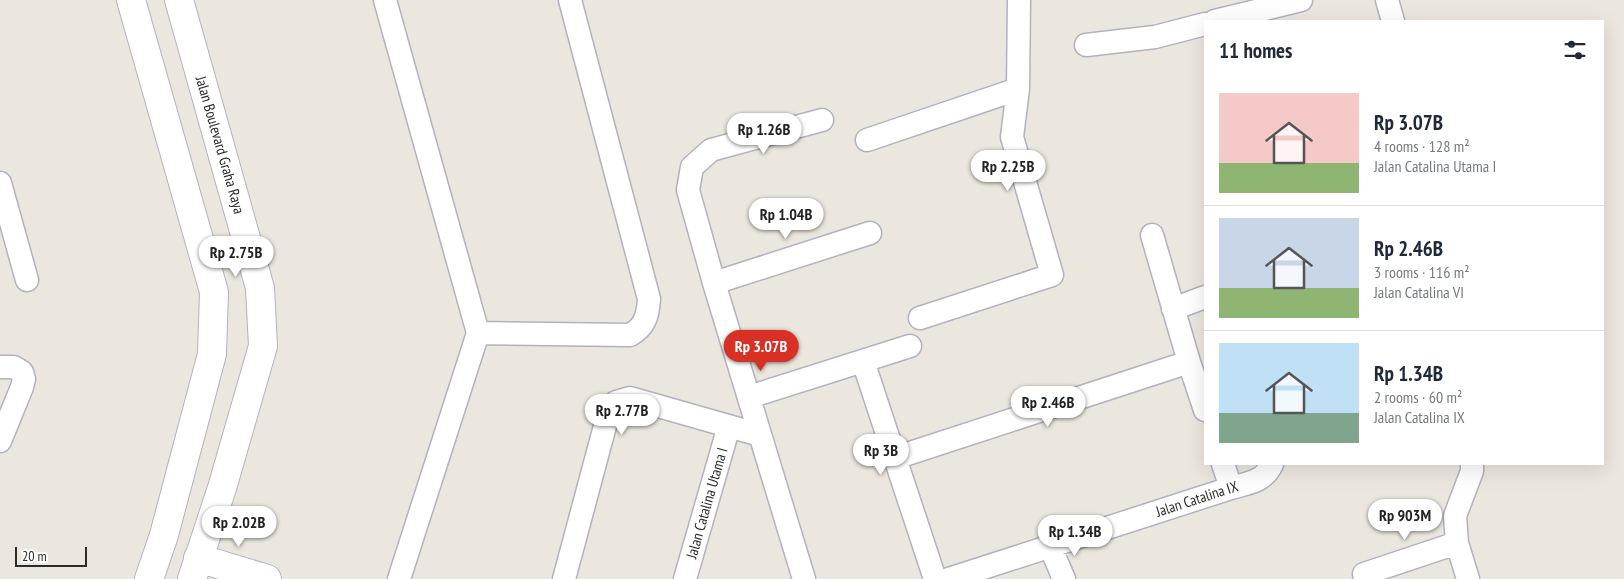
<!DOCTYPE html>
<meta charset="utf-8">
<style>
:root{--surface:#fff;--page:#f6f6f7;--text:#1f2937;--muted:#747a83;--line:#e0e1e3;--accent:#d93025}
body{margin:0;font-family:"PT Sans Narrow",sans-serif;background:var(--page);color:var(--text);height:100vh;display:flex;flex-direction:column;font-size:19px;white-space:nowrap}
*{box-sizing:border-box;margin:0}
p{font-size:16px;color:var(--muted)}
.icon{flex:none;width:28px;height:28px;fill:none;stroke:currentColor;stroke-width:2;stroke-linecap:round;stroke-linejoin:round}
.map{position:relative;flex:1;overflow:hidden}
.sheet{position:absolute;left:1204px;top:20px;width:400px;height:445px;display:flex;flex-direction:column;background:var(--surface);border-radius:0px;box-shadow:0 5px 20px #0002}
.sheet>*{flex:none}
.scale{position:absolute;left:15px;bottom:12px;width:72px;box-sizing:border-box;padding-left:5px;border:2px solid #2b2b2b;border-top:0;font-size:14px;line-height:18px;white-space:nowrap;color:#2b2b2b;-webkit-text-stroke:4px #fff;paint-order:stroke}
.price{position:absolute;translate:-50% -42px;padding:0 11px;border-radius:18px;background:#fff;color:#222;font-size:16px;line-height:32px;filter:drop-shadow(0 1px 2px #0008)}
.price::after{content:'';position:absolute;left:50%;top:30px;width:15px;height:11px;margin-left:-8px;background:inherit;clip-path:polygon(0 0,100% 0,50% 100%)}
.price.current{background:var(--accent);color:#fff}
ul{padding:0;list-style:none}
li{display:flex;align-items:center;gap:15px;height:125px;padding:0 15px}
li+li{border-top:1px solid var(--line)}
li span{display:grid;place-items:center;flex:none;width:140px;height:100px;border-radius:0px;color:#555}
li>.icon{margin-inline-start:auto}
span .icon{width:60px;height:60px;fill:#fffc;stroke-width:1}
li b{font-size:21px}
h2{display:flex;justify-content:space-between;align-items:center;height:60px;padding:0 15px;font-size:21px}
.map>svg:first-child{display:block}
</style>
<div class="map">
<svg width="1624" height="579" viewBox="0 0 1624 579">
<rect width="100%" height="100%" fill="#ece7de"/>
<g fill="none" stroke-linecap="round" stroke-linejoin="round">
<g stroke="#b1b2be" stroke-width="25">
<path id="street" d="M385 0 478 333 399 579
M1387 0 1393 21
M1215 21 1301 0
M1086 45 1155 37 1205 24
M867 140 1018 89
M0 183 27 280
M1152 235 1189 362 1205 410
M714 283 870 233
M1173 309 1205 297
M920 318 1052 275 1012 137 1018 89 1019 0
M478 333 630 335C645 327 648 315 649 299L570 0
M863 361 935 579
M0 367H14L22 372 24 379 22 387 0 441
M749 397 910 346
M895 458 1189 362
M1223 464 1231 488
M1050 546 1064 579
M1364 574 1457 543
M564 579 609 411 616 402 630 398 760 435
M685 579 729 426
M804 579 714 283 688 190 692 167 711 150 822 120
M949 579 1231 488C1248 483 1264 482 1272 464
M1468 579 1457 543 1455 516 1472 471V464"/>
</g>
<g stroke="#b1b2be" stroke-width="30">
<path id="secondary" d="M131 0 214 292 212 354 164 535 149 579
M179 0 260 288 263 346 222 488 192 579
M198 558 267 579"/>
</g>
<use href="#street" stroke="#fff" stroke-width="22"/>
<use href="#secondary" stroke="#fff" stroke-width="28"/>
</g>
<g text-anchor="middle" stroke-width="4" stroke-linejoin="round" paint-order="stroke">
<g font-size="15" fill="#2b2b2b" stroke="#fff">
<text transform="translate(220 145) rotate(74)" y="5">Jalan Boulevard Graha Raya</text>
<text transform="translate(1197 499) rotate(-18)" y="5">Jalan Catalina IX</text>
<text transform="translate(707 503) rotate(-74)" y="5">Jalan Catalina Utama I</text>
</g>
</g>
</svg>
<div class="scale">20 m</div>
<b class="price" style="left:764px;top:155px">Rp 1.26B</b>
<b class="price" style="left:1008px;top:192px">Rp 2.25B</b>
<b class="price" style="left:786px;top:240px">Rp 1.04B</b>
<b class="price" style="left:236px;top:278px">Rp 2.75B</b>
<b class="price current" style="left:761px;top:372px">Rp 3.07B</b>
<b class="price" style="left:1048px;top:428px">Rp 2.46B</b>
<b class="price" style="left:622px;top:436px">Rp 2.77B</b>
<b class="price" style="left:881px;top:476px">Rp 3B</b>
<b class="price" style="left:1405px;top:541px">Rp 903M</b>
<b class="price" style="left:239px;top:548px">Rp 2.02B</b>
<b class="price" style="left:1075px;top:557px">Rp 1.34B</b>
<section class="sheet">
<h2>11 homes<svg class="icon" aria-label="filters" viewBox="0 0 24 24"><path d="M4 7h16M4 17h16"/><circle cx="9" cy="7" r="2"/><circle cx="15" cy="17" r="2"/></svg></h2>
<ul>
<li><span style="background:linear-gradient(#f6c9c9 70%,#8fb573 0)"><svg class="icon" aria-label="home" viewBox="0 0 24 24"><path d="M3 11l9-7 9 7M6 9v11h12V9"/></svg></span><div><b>Rp 3.07B</b><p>4 rooms · 128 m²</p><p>Jalan Catalina Utama I</p></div></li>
<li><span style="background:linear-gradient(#c9d6e8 70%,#8fb573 0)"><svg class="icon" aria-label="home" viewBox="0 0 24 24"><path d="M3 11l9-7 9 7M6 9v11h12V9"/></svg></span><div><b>Rp 2.46B</b><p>3 rooms · 116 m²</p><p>Jalan Catalina VI</p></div></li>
<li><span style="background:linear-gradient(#bfe0f5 70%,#7fa58c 0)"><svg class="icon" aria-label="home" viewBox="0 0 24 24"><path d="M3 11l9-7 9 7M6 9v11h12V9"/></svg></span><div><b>Rp 1.34B</b><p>2 rooms · 60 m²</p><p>Jalan Catalina IX</p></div></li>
</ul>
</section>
</div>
